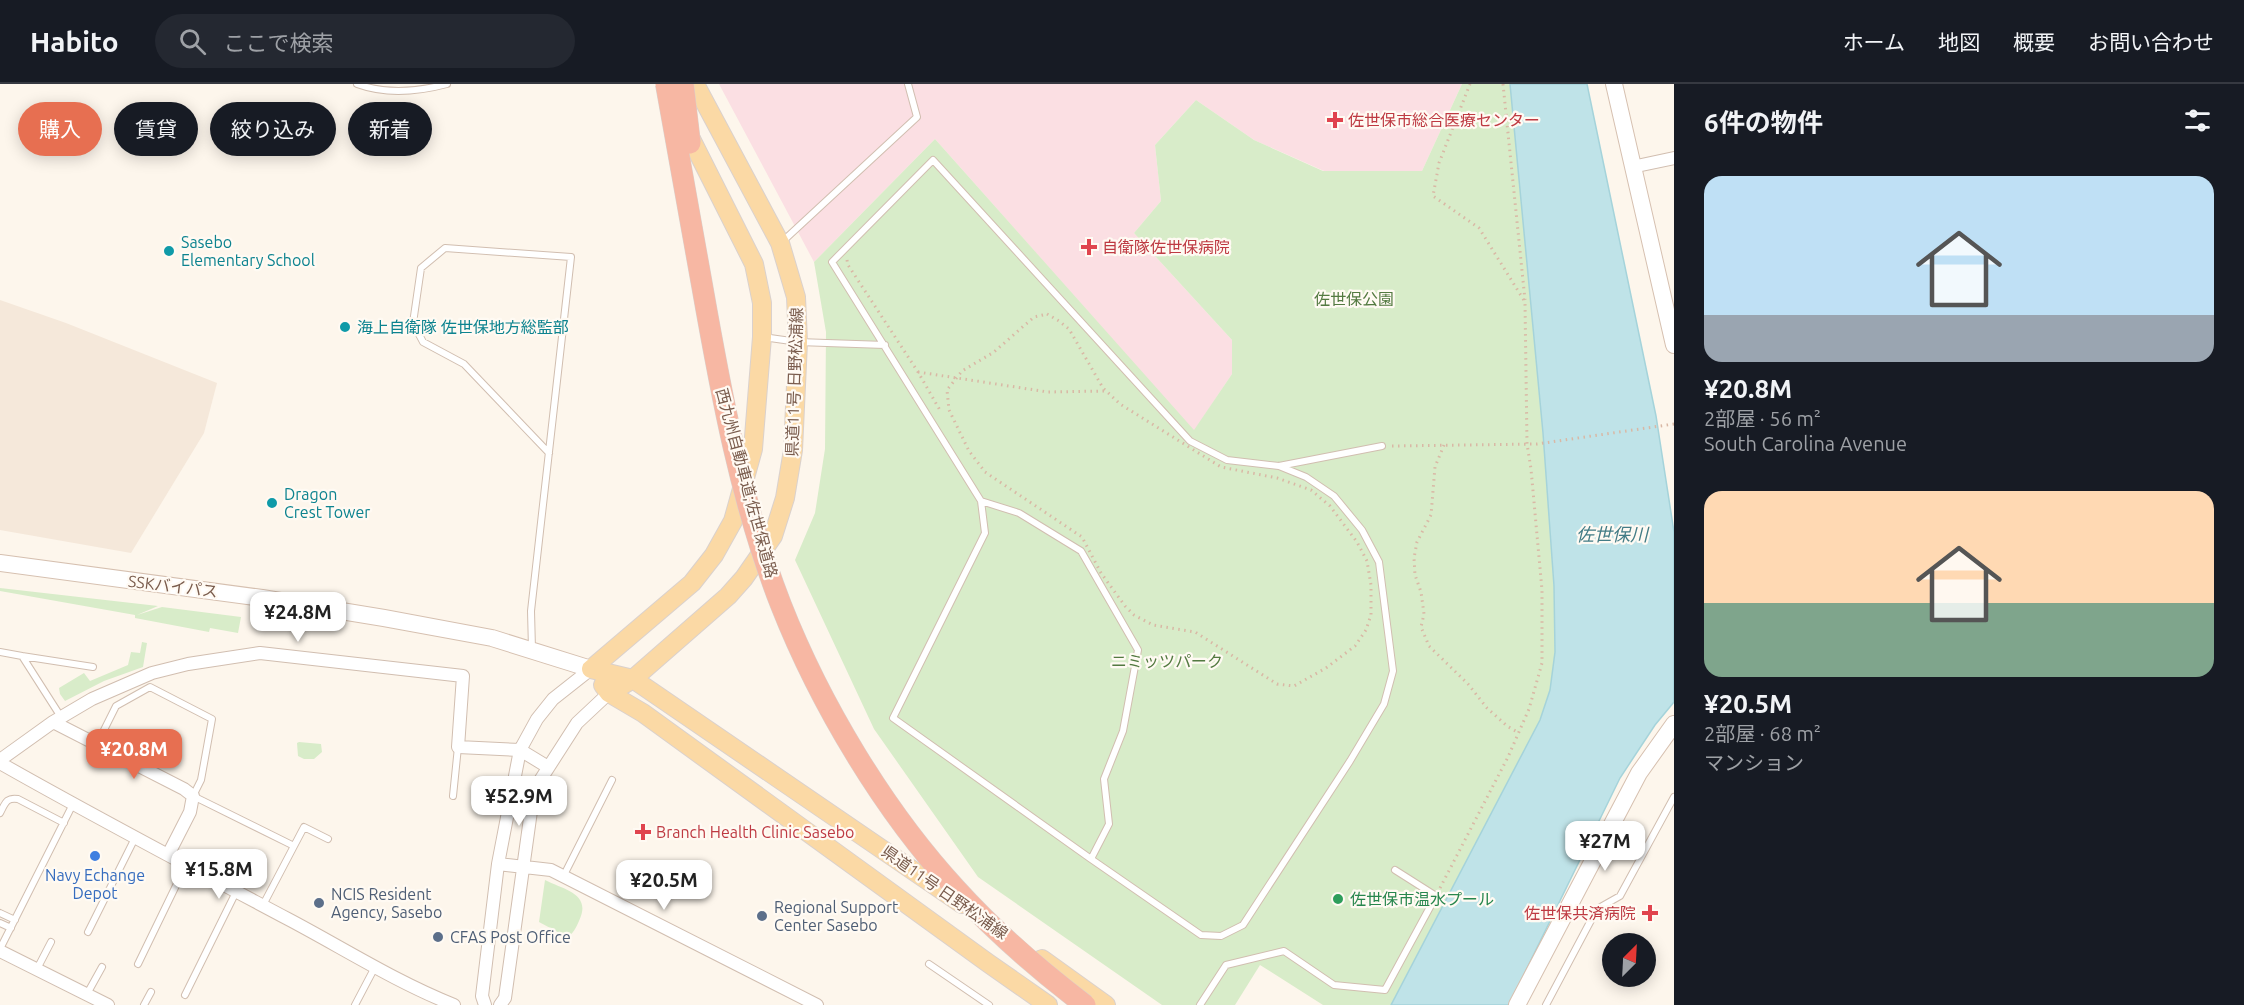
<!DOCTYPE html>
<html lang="ja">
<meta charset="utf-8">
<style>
:root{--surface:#171b24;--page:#242831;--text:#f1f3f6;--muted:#9ea1a6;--line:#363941;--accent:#e76f51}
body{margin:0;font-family:Ubuntu,"Noto Sans JP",sans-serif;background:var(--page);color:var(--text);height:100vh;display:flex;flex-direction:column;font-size:22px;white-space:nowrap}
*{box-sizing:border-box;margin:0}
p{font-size:20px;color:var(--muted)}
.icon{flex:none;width:33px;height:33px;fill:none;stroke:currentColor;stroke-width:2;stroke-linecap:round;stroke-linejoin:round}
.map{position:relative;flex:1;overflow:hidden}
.drawer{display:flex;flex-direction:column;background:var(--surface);width:570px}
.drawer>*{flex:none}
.banner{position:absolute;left:18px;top:18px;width:570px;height:54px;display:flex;gap:12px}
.needle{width:39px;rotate:24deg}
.buttons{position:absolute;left:1602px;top:849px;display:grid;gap:12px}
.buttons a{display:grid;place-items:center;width:54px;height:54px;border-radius:50%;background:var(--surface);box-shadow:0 3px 15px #0003;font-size:30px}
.price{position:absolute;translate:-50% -51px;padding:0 14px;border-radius:12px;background:#fff;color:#222;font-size:20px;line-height:39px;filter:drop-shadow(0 2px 3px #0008)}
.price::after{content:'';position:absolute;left:50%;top:36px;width:18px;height:14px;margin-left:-9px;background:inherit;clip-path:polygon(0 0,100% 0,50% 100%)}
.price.on{background:var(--accent);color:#fff}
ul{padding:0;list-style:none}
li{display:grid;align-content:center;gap:12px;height:318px;padding:0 30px}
li span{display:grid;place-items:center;height:186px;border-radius:18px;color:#555}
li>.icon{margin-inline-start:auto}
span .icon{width:108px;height:108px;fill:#fffc;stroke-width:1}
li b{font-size:26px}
h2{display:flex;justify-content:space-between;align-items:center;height:72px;padding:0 30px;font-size:26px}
.tag{padding:0 21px;border-radius:27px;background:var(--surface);box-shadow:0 3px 15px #0003;font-size:21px;line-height:54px}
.tag.on{background:var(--accent);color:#fff}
header{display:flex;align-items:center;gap:36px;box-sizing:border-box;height:84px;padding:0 30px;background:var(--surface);border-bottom:2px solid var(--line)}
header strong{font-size:28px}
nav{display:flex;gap:33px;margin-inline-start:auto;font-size:21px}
.search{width:420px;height:54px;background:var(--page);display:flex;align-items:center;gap:15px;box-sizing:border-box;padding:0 21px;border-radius:33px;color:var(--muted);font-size:22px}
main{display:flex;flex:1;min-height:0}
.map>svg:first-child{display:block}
</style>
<header>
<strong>Habito</strong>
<div class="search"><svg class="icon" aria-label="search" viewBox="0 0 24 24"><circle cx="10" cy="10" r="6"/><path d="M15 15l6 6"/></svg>ここで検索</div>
<nav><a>ホーム</a><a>地図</a><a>概要</a><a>お問い合わせ</a></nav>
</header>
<main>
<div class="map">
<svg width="1674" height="921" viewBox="0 0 1674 921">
<rect width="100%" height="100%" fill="#fdf6ec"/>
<path fill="#f5e8da" d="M0 216 66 239 217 299 204 349 131 469 0 446Z"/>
<path fill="#fbdfe3" d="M719 0H1462L1422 87H1324L1254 56 1196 16 1155 61 1161 117 1134 149 1232 256V290L1194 347 935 55 814 178Z"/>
<path fill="#d8ecc9" d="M1462 0H1510L1543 349 1554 502 1555 568 1550 606 1540 636 1391 921H1323L1260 881 1235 921H1162L978 793 874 645 795 476 815 429 825 365 826 248 814 178 935 55 1194 346 1232 290V256L1134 149 1161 117 1155 61 1196 16 1254 56 1323 87H1422Z
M0 504 158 522 137 531 162 523 241 533 238 549 210 544 209 548 135 534V531L0 507Z
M142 558 147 559 143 583 104 597 65 617 60 610 59 604 84 589 90 597 128 581 131 568 140 569Z
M299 658 321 660 322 668 314 675H304L298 672 297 659Z
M545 796C565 806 592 810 579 837 576 844 573 850 567 853L539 838Z"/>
<path fill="#bfe3e8" stroke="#a5d3da" stroke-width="1.5" d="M1510 0H1587L1656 332 1674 448V618L1655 641 1620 694 1509 921H1391L1540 636 1550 606 1555 568 1554 502 1543 349Z"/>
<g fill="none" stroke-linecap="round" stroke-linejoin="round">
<g stroke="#d1beb0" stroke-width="8">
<path id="lane" d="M357 0C387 11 417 8 447 0
M783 157 917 33 908 0
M763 253 798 258 885 261
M1279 382 1306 393 1334 412 1362 446 1379 478 1393 587 1384 620 1350 677 1243 841 1221 852 1201 851 1091 775 1109 740 1104 695 1123 647 1138 566 1081 467 1019 429 981 417 832 178 933 76 1190 357 1227 376 1279 382 1382 362
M981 417 985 449 893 634 1091 775
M532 565 531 527 571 173 445 164 421 184 413 239 423 258 464 280 549 369
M0 568 22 572 61 633
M22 572 93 583
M97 660 116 622 150 603 212 635 201 696 193 712 294 762
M453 712 458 663
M0 729C5 720 6 713 18 715L64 739
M563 793 612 696
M263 821 304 743 328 755
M0 829 15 836
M0 839 11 844
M88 848 135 754
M0 865 73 720
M138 880 186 781
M929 880 989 921
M37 885 51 858
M87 910 102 883
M185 911 236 808
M144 921 151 908
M355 921 375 883
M1200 921 1226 881 1284 867 1334 901 1385 906 1436 812 1395 786
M1546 921 1597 825 1620 812 1674 713"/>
</g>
<g stroke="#d1beb0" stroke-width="14">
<path id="street" d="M1632 83 1674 74
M53 638 184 705 193 712 190 728 168 771
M0 676 53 638 92 615 152 589 188 580 260 569 463 592 458 663 520 666 548 683
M0 679C95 733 192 784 288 835 343 864 396 898 454 921
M498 780 551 786 817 921
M0 867 108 921
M485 921 482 912 498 780 520 666 537 635 553 615 591 585
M500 921 505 914 531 727 541 695 577 639 609 609"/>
</g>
<g stroke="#d6c0b0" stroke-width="18">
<path id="secondary" d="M1614 0 1674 261
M0 479 262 514 384 534 492 554 591 585
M1517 921 1639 689 1674 640"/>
</g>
<g stroke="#dad1cd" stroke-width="20">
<path id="primary" d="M591 585 692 499 714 471 733 437 753 365 762 253V219L754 180 686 45
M591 585 633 595 962 820
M603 601 609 609 643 629 988 879 1048 921
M609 609 633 595 728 512 744 494 773 452 785 414 793 366 798 258 796 213 780 159 695 0
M1042 875 1106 921"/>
</g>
<path stroke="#d9b8a5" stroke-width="3" stroke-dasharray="1.5 4.5" stroke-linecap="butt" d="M1503 0 1525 216
M847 176 848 181 918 288 941 328
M1047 230 1059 237 1069 245 1103 304 1120 320 1221 383 1277 394 1311 406 1330 422 1357 458 1367 477 1371 501V531L1366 546 1355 562 1326 584 1294 602 1277 600 1195 548 1153 541 1134 531 1125 522 1101 489 1082 453 985 388 969 367 949 326 947 306 962 287 994 268 1034 233Z
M918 288 1048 308 1106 307
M1444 361 1435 383 1431 431 1417 458 1414 474 1415 491 1421 508 1424 530 1421 543 1429 562 1468 600 1487 624 1507 642 1519 649
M1392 362 1537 360 1674 340
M1440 804 1508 673 1529 625 1542 579V506L1531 385 1527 360 1525 218 1479 144 1433 112 1439 79 1470 0"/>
<use href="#lane" stroke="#fff" stroke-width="6"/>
<use href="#street" stroke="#fff" stroke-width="12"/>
<use href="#secondary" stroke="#fff" stroke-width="16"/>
<use href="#primary" stroke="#fbd9a5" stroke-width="18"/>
<g stroke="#dad1cd" stroke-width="22" stroke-linecap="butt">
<path id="highway-bridge" d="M666 0C678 67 690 134 702 201 721 309 741 419 781 521 820 620 884 727 956 805 995 848 1039 886 1085 921
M683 0 690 59"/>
</g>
<use href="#highway-bridge" stroke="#f7b7a3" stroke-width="21"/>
</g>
<g fill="#e0444e" stroke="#fffaf3" stroke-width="2">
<path d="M1332 27h6v6h6v6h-6v6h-6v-6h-6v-6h6z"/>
<path d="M1086 154h6v6h6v6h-6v6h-6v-6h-6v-6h6z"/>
<path d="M640 739h6v6h6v6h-6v6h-6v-6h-6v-6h6z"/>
<path d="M1647 820h6v6h6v6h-6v6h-6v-6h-6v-6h6z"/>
</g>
<g fill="#0f9aa8" stroke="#fffaf3" stroke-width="2">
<circle cx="169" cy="167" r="6"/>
<circle cx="345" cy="243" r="6"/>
<circle cx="272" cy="419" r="6"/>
</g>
<circle fill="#3f7fe0" stroke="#fffaf3" stroke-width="2" cx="95" cy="772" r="6"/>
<circle fill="#2e9e5b" stroke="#fffaf3" stroke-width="2" cx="1338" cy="815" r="6"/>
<g fill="#5c6f8a" stroke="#fffaf3" stroke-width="2">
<circle cx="319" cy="819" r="6"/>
<circle cx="762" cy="832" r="6"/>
<circle cx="438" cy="853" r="6"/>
</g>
<g text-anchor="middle" stroke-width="4.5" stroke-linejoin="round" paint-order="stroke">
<g font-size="16" fill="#be3a42" stroke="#fffaf3" text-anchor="start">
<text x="1348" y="42">佐世保市総合医療センター</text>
<text x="1102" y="169">自衛隊佐世保病院</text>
<text x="656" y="754">Branch Health Clinic Sasebo</text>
<text x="1636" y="835" text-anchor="end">佐世保共済病院</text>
</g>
<g font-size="16" fill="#0d838f" stroke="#fffaf3" text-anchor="start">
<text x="181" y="164">Sasebo<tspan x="181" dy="18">Elementary School</tspan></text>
<text x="357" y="249">海上自衛隊 佐世保地方総監部</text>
<text x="284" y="416">Dragon<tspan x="284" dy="18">Crest Tower</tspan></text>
</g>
<g font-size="16" fill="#537a41" stroke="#fffaf3">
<text x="1354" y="221">佐世保公園</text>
<text x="1167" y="583">ニミッツパーク</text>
</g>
<g font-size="16" fill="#7a5c4d" stroke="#fffaf3">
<text transform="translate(794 298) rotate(-88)" y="6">県道11号 日野松浦線</text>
<text transform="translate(747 399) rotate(75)" y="6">西九州自動車道;佐世保道路</text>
<text transform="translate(173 502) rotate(7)" y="6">SSKバイパス</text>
<text transform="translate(945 808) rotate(35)" y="6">県道11号 日野松浦線</text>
</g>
<g font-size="16" fill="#366cbe" stroke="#fffaf3">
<text x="95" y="797">Navy Echange<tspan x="95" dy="18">Depot</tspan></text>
</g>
<g font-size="16" fill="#4e5e75" stroke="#fffaf3" text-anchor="start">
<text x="331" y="816">NCIS Resident<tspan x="331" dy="18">Agency, Sasebo</tspan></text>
<text x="774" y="829">Regional Support<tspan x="774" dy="18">Center Sasebo</tspan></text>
<text x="450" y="859">CFAS Post Office</text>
</g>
<g font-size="16" fill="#27864d" stroke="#fffaf3" text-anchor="start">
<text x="1350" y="821">佐世保市温水プール</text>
</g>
<g font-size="18" font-style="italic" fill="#437c86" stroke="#fffaf3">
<text x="1612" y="457">佐世保川</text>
</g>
</g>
</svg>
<div class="buttons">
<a><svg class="needle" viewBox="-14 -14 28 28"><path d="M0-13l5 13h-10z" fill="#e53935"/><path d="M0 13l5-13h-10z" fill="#9ea1a6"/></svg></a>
</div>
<b class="price" style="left:298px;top:559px">¥24.8M</b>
<b class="price on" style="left:134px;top:696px">¥20.8M</b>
<b class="price" style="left:519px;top:743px">¥52.9M</b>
<b class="price" style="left:1605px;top:788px">¥27M</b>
<b class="price" style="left:219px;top:816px">¥15.8M</b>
<b class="price" style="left:664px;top:827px">¥20.5M</b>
<div class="banner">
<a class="tag on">購入</a>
<a class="tag">賃貸</a>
<a class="tag">絞り込み</a>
<a class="tag">新着</a>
</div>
</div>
<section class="drawer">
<h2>6件の物件<svg class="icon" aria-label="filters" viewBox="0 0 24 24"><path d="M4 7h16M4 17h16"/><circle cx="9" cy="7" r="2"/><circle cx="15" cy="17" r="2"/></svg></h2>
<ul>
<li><span style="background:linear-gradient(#bfe0f5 75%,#9aa5b1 0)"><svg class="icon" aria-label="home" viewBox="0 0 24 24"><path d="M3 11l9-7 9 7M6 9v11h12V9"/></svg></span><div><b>¥20.8M</b><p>2部屋 · 56 m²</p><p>South Carolina Avenue</p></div></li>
<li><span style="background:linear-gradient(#ffd9b3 60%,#7fa58c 0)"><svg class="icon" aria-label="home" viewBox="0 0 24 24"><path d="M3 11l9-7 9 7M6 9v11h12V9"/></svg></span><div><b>¥20.5M</b><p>2部屋 · 68 m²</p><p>マンション</p></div></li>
</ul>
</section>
</main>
